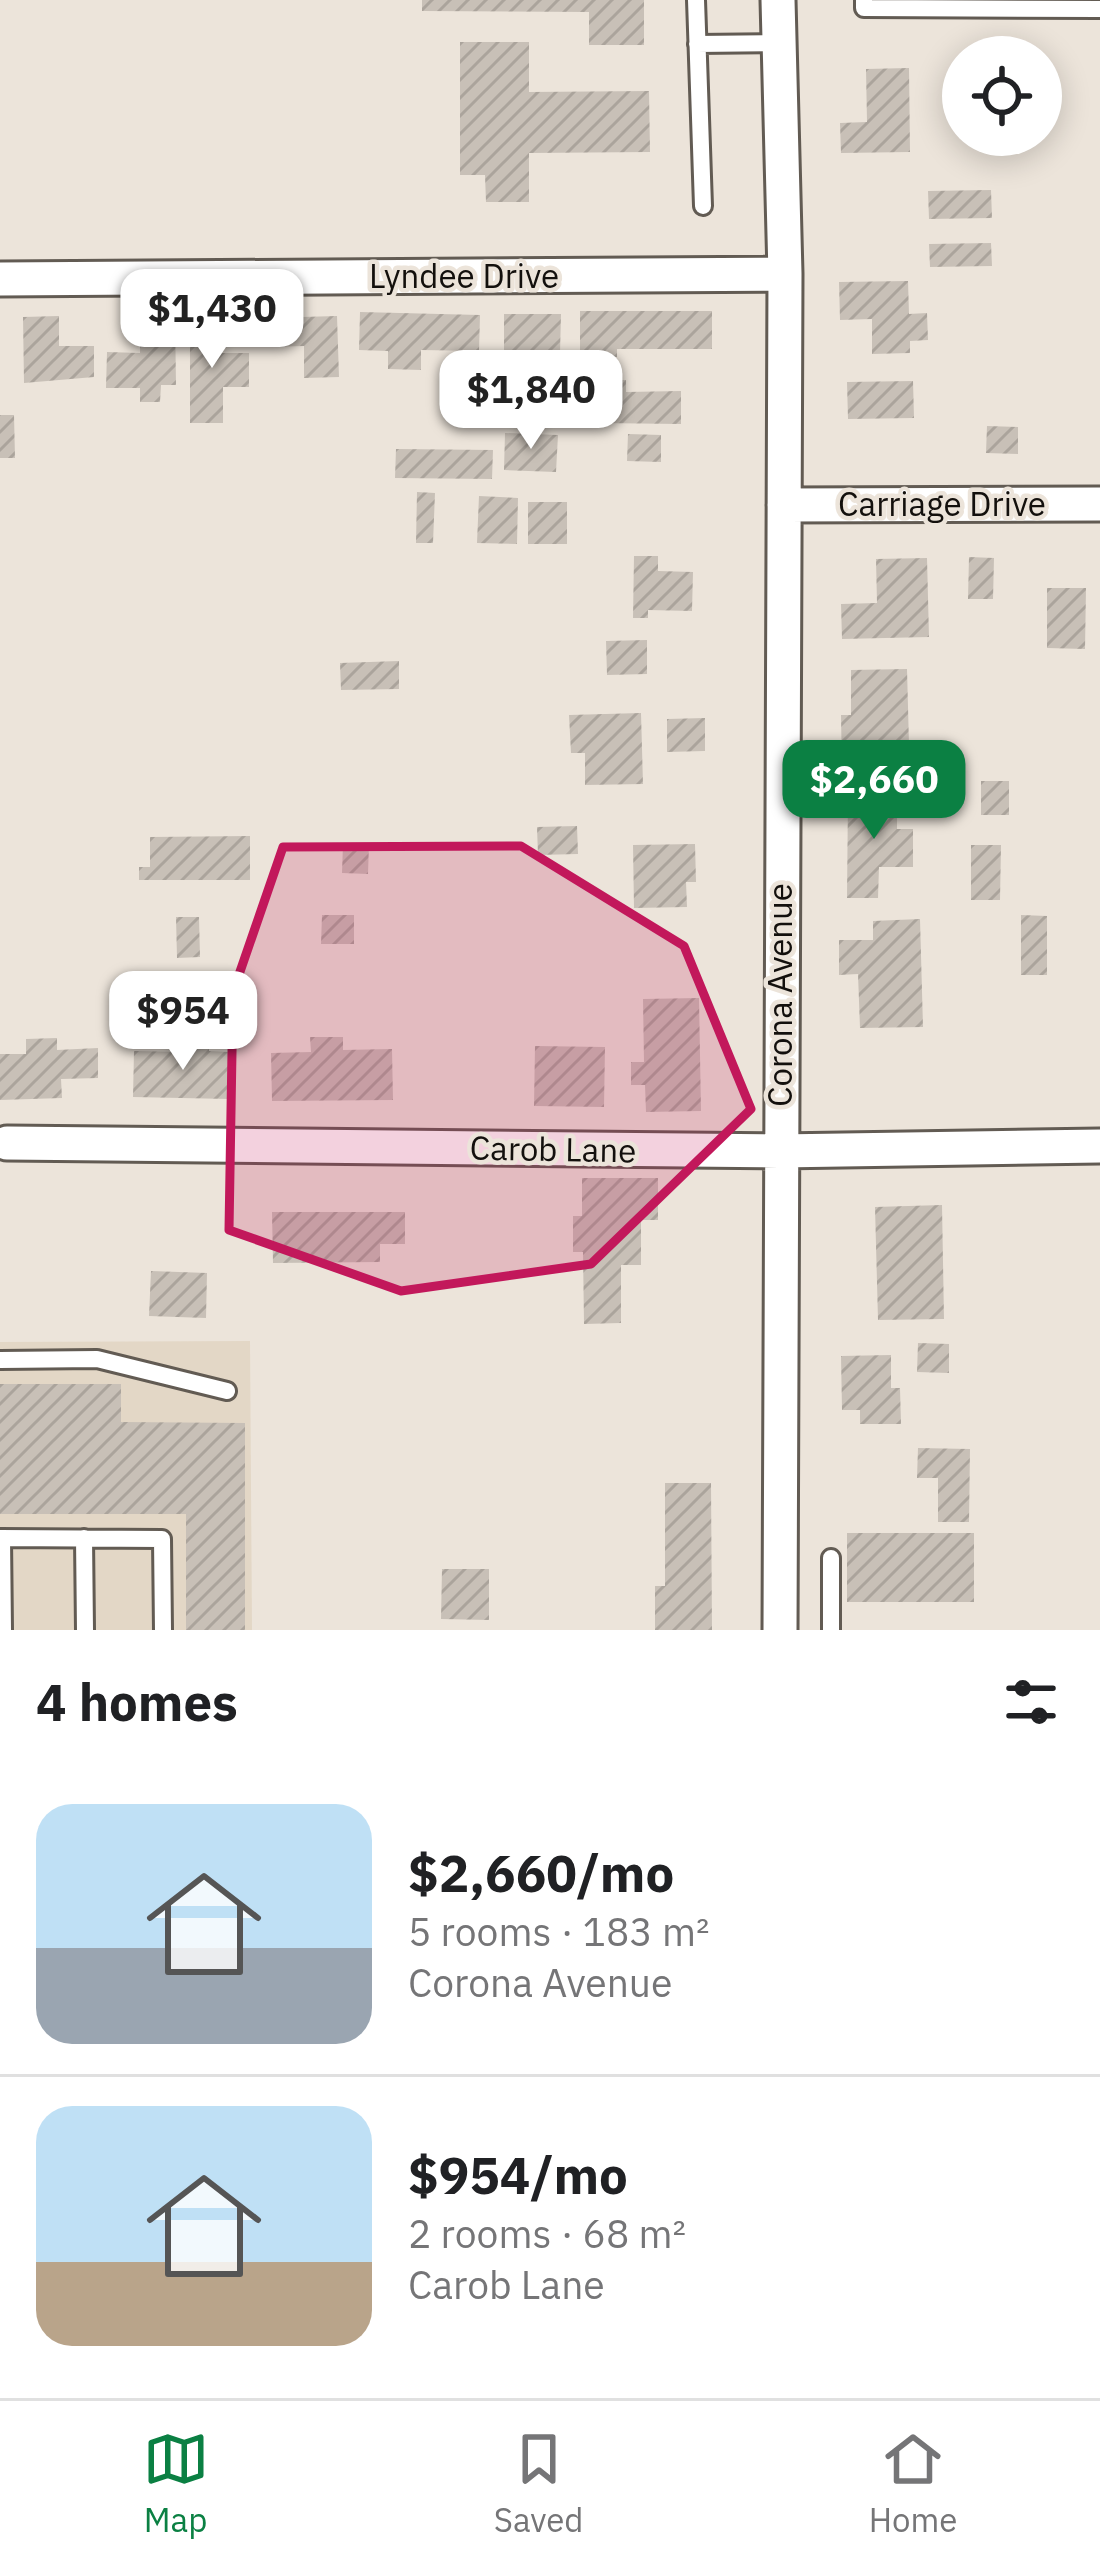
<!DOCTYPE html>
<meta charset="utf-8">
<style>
:root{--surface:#fff;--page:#f6f6f6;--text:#202124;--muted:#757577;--line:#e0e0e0;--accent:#0b8043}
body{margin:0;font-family:"IBM Plex Sans",sans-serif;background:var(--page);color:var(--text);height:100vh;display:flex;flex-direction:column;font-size:45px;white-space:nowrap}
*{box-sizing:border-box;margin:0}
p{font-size:39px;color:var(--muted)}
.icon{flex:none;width:66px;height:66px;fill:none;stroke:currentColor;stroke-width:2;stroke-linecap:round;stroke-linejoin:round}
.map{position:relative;height:1630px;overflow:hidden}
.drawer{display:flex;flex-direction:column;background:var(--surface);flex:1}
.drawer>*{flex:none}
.fabs{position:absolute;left:942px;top:36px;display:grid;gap:24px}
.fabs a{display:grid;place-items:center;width:120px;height:120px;border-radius:50%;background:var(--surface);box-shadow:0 6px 30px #0003;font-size:60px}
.price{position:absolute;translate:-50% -102px;padding:0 27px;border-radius:24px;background:#fff;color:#222;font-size:39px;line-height:78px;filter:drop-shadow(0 3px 6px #0008)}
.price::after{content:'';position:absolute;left:50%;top:72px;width:36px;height:27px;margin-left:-18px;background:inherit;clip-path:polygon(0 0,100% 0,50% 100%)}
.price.selected{background:var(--accent);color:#fff}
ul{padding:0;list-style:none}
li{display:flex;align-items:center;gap:36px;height:300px;padding:0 36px}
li+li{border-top:3px solid var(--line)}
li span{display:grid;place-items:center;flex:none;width:336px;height:240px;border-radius:36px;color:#555}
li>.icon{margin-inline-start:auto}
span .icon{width:144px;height:144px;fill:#fffc;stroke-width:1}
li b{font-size:51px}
h2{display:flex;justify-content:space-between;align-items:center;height:144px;padding:0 36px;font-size:51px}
.menu{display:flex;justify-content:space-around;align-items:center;height:168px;border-top:3px solid var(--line);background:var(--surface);font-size:33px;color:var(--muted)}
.menu a{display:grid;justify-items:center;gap:6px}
.menu .selected{color:var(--accent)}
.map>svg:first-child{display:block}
</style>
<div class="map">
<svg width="1100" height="1630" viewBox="0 0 1100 1630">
<defs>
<pattern id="building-hatch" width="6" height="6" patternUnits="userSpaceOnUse" patternTransform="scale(3)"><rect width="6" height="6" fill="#c8c0b7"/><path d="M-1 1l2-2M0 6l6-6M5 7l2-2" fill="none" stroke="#aba49c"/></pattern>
</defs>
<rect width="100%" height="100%" fill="#ece4da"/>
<path fill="#e3d7c6" d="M250 1341 252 1630H0V1342Z"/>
<path fill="url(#building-hatch)" d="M422 0H644V45H589V12L422 11Z
M460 42H529V92L649 91 650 152 529 153V202H486L485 175H460Z
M909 68 910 152 841 153 840 123 867 122 866 69Z
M991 190 992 218 929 219 928 191Z
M991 243 992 266 930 267 929 244Z
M908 281 909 314 927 313 928 340 910 341V353L872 354V319L840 320 839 282Z
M580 311H712V349H617V357H580Z
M360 312 480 315 479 351 421 350V370L388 369V351L359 350Z
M504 314H561L560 353H504Z
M59 316V346H94V377L24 383 23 317Z
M140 316H175L176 385H161L160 402H140V388H106L107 352 140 353Z
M337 316 339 377 304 378V346L267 347 266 318Z
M190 317H218V353H249V387H223V423H190Z
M611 380H626V392L681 391V424L597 423V392H611Z
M913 381 914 418 848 419 847 382Z
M0 415H14L15 458H0Z
M987 426 1018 427V454L986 453Z
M505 433 558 435 556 472 504 470Z
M628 434 661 435V462L627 461Z
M396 449 493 450 492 479 395 478Z
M417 492 435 493 433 543H416Z
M479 496 518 498 517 544 477 543Z
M528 502H567V544H528Z
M634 556H658V571L693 572 692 611 648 610V618H633Z
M969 557 994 558 993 599H968Z
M927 558 929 637 842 639 841 604 877 603 876 559Z
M1047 588H1086L1085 649 1047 648Z
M647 640V674L607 675 606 641Z
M399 661V689L341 690 340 663Z
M907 669 909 745 888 746 889 772 842 773 841 715H851V670Z
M641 713 643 784 585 785V753H571L569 715Z
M705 718V751L667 752V719Z
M981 781H1009V815H981Z
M848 794H897V829H913V867H879L878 898H847Z
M577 826 578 854 538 855 537 827Z
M250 836V880H139V867H150V837Z
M343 844H369L368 874 342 873Z
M695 844 696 882H686L687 907 634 908 633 845Z
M971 845H1001L1000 900H971Z
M322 915H354V944H321Z
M1021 915 1047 916V975H1021Z
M176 917H199L200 957 177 958Z
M920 919 923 1027 860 1028 858 974 839 975V940H873V921Z
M699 998 701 1111 646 1112 645 1085H631V1062H644L643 999Z
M310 1037H343V1050L392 1049 393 1100 272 1101 271 1053 311 1052Z
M57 1038V1050L98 1048V1078L61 1079 62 1098 0 1100V1054H26V1039Z
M185 1038 209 1039V1051L230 1052 229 1099 133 1097 134 1051 185 1052Z
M535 1046 605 1047 604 1107 534 1106Z
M582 1178H658V1220H641V1265H621V1323L584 1324 583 1252H573V1216H582Z
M942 1205 944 1319 878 1320 875 1207Z
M272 1212H405V1244H380V1262L273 1263Z
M151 1271 207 1273 206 1318 149 1316Z
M918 1343 949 1344V1373L917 1372Z
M891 1355V1388H900L901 1424H860V1410H842L841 1356Z
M0 1384H121V1422L245 1423V1630H186V1514H0Z
M918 1448 970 1449 969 1522H938V1478H917Z
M665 1483H711L712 1630H655V1586H665Z
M847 1533H974V1602H847Z
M442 1569H489V1620L441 1619Z"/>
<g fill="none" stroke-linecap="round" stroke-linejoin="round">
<g stroke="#625b53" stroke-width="22">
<path id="service" d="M696 0 703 206
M864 0V8L1100 9
M697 44 779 43
M0 1360 97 1359 227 1391
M0 1538 162 1539 163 1630
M2 1538 3 1630
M84 1538 85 1630
M831 1630V1558"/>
</g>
<g stroke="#625b53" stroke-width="39">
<path id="minor" d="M778 0 785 274 780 1630
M0 279 785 274
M784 505 1100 504
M7 1143 779 1151 1100 1146"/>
</g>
<use href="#service" stroke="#fff" stroke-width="16"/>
<use href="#minor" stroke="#fff" stroke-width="33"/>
</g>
<path fill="#c2185b" fill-opacity="0.2" stroke="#c2185b" stroke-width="9" stroke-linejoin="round" d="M521 846 684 946 751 1109 591 1264 401 1291 229 1230 233 992 283 847Z"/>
<g text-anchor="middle" stroke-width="9" stroke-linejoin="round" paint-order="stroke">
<g font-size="33" fill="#13100d" stroke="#ece4da">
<text x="464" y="288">Lyndee Drive</text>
<text x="942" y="516">Carriage Drive</text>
<text transform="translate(780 995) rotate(-90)" y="12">Corona Avenue</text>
<text transform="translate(553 1149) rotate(1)" y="12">Carob Lane</text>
</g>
</g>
</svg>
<div class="fabs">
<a><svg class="icon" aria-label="locate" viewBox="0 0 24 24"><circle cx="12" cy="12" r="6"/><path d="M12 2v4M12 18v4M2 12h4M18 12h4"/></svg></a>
</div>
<b class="price" style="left:212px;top:371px">$1,430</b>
<b class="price" style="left:531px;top:452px">$1,840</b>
<b class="price selected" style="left:874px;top:842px">$2,660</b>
<b class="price" style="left:183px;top:1073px">$954</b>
</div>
<section class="drawer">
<h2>4 homes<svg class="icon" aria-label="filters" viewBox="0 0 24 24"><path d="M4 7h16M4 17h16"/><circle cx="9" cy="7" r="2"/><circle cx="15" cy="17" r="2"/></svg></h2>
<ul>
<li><span style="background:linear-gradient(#bfe0f5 60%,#9aa5b1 0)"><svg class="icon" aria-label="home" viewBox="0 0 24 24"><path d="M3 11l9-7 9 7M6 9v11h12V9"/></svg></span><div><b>$2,660/mo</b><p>5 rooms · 183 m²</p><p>Corona Avenue</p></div></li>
<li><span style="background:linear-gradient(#bfe0f5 65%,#b9a48a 0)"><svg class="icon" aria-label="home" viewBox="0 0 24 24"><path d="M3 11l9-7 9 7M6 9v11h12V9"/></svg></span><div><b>$954/mo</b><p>2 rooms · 68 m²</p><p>Carob Lane</p></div></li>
</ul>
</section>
<nav class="menu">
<a class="selected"><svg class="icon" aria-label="map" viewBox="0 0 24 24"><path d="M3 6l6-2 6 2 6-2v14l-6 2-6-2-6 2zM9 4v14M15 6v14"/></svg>Map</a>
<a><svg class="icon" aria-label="saved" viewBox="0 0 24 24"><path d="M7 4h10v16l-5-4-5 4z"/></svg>Saved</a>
<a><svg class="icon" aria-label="home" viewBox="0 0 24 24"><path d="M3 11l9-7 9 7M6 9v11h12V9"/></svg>Home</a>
</nav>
